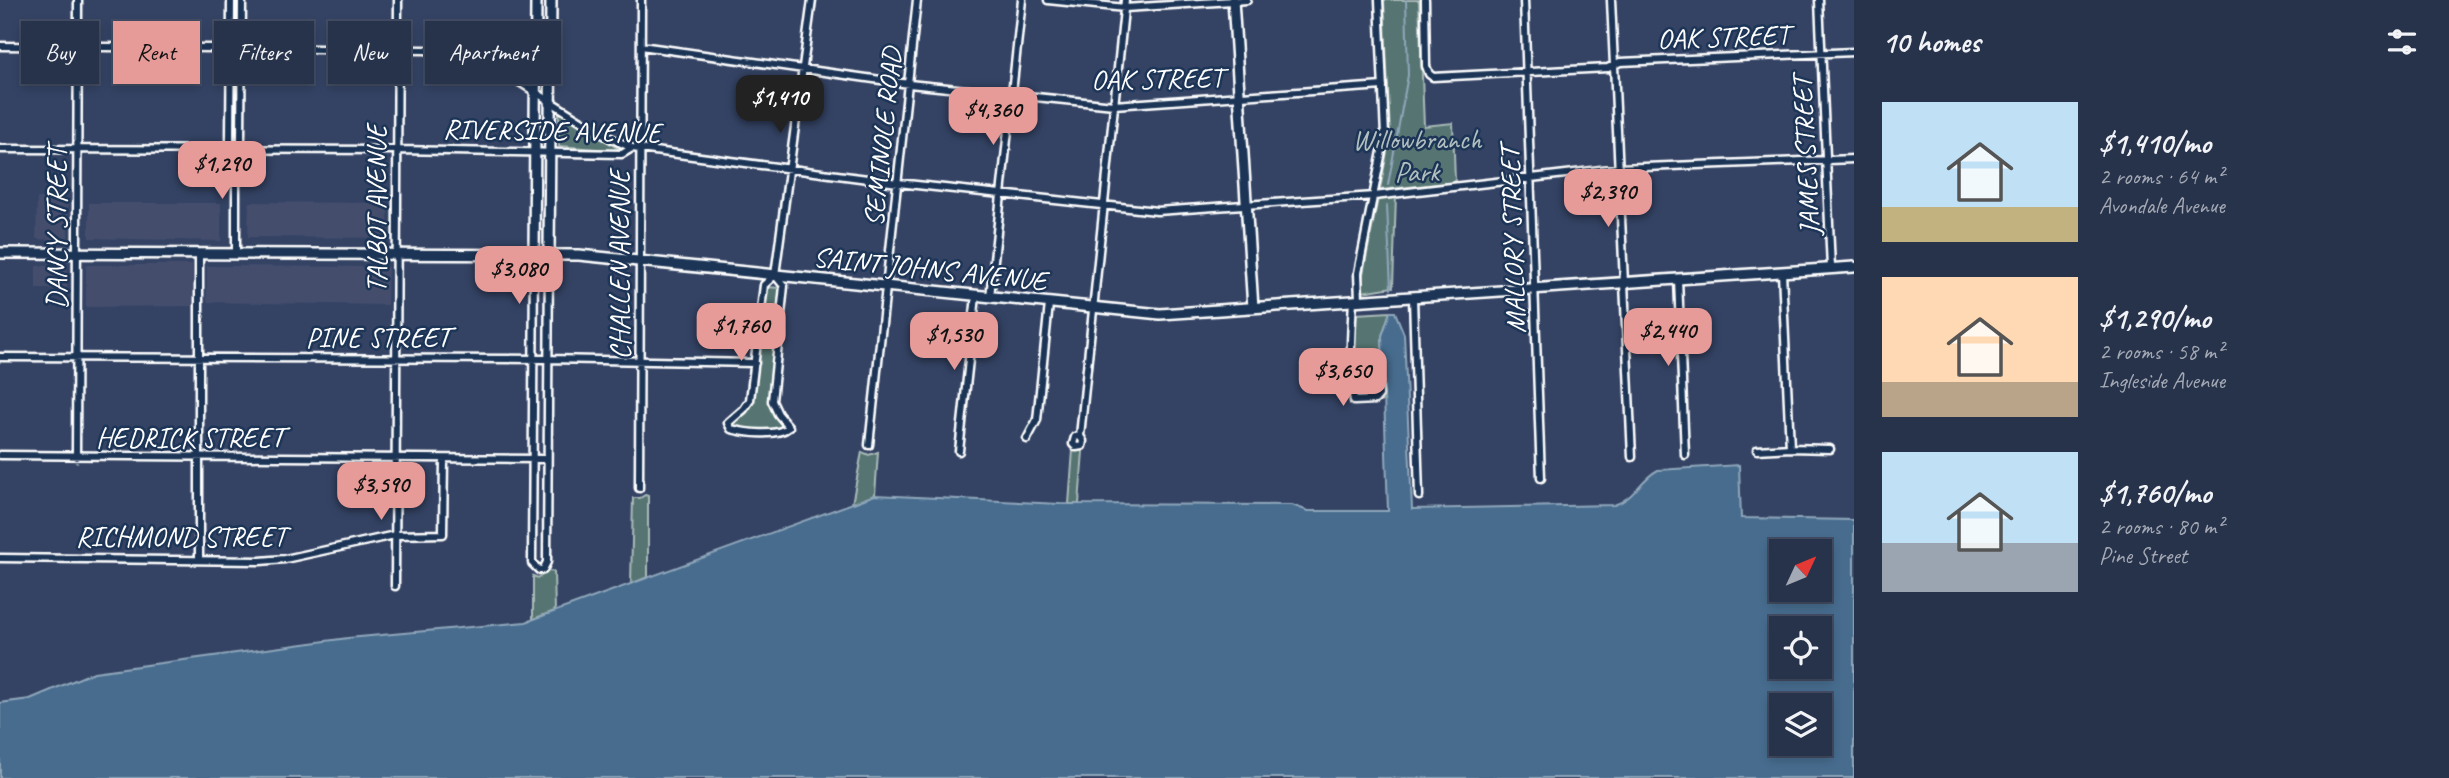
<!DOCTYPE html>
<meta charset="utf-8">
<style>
:root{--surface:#27324b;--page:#2f3a52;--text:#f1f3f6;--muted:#a4aab5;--line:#434d63;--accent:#e69b98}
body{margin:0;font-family:Caveat,sans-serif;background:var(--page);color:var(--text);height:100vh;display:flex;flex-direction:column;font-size:26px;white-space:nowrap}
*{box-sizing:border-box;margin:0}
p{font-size:23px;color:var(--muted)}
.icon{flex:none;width:38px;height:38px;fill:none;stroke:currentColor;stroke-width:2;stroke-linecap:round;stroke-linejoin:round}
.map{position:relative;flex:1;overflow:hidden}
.panel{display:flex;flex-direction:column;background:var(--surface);width:595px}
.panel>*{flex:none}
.hud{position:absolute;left:21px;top:21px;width:665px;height:63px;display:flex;gap:14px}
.needle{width:46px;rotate:46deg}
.buttons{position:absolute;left:1769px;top:539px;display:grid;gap:14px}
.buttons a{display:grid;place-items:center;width:63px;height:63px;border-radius:0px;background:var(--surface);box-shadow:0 4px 10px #0003,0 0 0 2px var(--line);font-size:35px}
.price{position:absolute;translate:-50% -60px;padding:0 16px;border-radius:14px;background:var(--accent);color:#111;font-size:23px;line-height:46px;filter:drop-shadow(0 2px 4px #0008)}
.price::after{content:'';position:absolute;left:50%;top:42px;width:21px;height:16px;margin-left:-10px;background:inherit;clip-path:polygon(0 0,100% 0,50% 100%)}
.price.active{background:#222;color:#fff}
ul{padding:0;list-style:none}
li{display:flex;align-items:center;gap:21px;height:175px;padding:0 28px}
li span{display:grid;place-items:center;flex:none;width:196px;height:140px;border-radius:0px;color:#555}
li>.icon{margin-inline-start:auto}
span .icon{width:84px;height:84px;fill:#fffc;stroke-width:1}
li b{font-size:30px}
h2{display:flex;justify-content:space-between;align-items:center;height:84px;padding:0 28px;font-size:30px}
.chip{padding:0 24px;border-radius:0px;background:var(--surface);box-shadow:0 4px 10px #0003,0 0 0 2px var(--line);font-size:24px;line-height:63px}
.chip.active{background:var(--accent);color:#111}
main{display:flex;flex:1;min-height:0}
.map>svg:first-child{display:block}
</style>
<main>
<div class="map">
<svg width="1854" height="778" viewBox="0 0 1854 778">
<rect width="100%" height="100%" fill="#344364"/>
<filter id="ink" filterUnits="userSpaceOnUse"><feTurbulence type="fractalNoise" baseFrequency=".0143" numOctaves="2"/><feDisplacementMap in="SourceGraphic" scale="14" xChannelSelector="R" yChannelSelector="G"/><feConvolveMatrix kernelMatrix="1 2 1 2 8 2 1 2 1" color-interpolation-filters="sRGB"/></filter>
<g filter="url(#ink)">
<path fill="#444d6d" d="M37 198 68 199V241L36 239Z
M249 202 388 203V238L248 237Z
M89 203H221V241L89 238Z
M86 265H192L193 306 86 307Z
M36 266H67V289H36Z
M207 266 388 267 387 305 207 302Z"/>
<path fill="#567472" stroke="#aabab8" stroke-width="2" d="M1384 0H1419L1424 126 1453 123 1455 182 1380 190 1390 135Z
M559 112 622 151 559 146Z
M1396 195 1393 287 1362 292 1363 274 1378 198Z
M765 287 781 288 769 404 781 421V427L778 430 739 428 734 422C738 414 748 412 753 403Z
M1390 312 1382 336 1385 401 1357 404 1353 371 1356 314Z
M1073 450 1083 451 1079 504H1069Z
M862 452 869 455 878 452 875 495 852 504Z
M645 495 648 496V577L631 584 633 498H640Z
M549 571 554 572 555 611 533 619V576L538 578Z"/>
<path fill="#466c8e" stroke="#90a7bb" stroke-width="2" fill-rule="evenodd" d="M1390 312H1395L1404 334 1412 509 1614 505C1636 498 1639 480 1658 470L1739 465 1741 518 1854 520V778H0V703L30 699 94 672 348 638 526 622 875 495 1060 504 1292 505 1308 511H1388L1382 336ZM1782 551H1820V590H1782ZM1782 628H1820V667H1782ZM1782 705H1820V744H1782Z"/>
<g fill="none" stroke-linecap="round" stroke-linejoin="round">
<path stroke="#90a7bb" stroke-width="2" d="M1388 185 1408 75 1406 0
M1387 206 1391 289"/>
<g stroke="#fff" stroke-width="11">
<path id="street" d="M231 0 230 141 236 150
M1048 0 1125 8 1247 0
M1425 0 1426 66 1429 74 1433 77 1608 68 1620 62 1854 52
M1524 0 1541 478
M1611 0 1632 457
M1819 0 1831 268
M0 46 425 50 464 56 494 66 602 134 632 148
M641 46 909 84 1114 105 1383 86
M0 149 397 150 622 154 632 148 898 183 1157 211 1374 196 1618 168 1854 159
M236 253V150L241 141 242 0
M534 255 532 563 539 570H543L547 562 549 255
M1782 272 1790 448
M775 275 784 286 772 401 778 414 789 427C777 437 746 433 731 429L728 423 744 409 750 400 764 285Z
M775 275 812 0
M1678 279 1685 455
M990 297 1022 0
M1413 297 1419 496
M1359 300 1358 273 1385 136 1379 0
M0 357 548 359 755 363
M1352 382 1373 381 1378 385 1379 395 1375 400 1354 401C1349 367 1351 335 1353 301
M1080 436 1075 437 1073 444 1076 447 1082 446 1083 441 1080 436 1125 0
M1027 439 1037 420 1049 304
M869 445 917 0
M1757 450 1790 448 1830 449
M959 451 976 296
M0 455 547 459
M76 457 78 0
M639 488 641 0
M0 558 260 561 285 559 395 535 443 534 444 459
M199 559V253
M395 586 398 0"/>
</g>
<g stroke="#fff" stroke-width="14">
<path id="secondary" d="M1233 0 1253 308
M0 253 579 255 1160 314 1854 267
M534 255 536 0
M549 255 551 0"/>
</g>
<use href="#street" stroke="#1d3557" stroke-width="6"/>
<use href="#secondary" stroke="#1d3557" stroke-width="9"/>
</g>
</g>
<g text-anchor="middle" stroke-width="5" stroke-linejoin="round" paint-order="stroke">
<g font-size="28" fill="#fff" stroke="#1d3557">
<text transform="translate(1723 36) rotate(-2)" y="10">OAK STREET</text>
<text transform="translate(1157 78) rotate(-1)" y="10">OAK STREET</text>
<text transform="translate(552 130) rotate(1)" y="10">RIVERSIDE AVENUE</text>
<text transform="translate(882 137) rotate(-84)" y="10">SEMINOLE ROAD</text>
<text transform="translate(1805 156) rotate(-93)" y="10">JAMES STREET</text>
<text transform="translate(376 209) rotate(-90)" y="10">TALBOT AVENUE</text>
<text transform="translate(56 228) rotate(-90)" y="10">DANCY STREET</text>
<text transform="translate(1512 240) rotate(-92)" y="10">MALLORY STREET</text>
<text transform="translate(619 265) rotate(-90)" y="10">CHALLEN AVENUE</text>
<text transform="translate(930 268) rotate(6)" y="10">SAINT JOHNS AVENUE</text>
<text x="378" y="347">PINE STREET</text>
<text x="190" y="447">HEDRICK STREET</text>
<text x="181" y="546">RICHMOND STREET</text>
</g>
<g font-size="28" fill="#b3c0c0" stroke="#1d3557">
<text x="1417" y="149">Willowbranch<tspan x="1417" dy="32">Park</tspan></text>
</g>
</g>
</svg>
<div class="buttons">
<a><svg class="needle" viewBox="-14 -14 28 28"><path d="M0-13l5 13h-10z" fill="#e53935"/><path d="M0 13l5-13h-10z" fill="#a4aab5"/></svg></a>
<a><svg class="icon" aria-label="locate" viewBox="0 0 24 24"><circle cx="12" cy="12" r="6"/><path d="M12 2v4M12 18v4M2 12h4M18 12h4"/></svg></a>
<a><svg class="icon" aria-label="layers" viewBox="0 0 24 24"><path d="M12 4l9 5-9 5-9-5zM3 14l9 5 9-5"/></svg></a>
</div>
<b class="price active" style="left:780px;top:135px">$1,410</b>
<b class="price" style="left:993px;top:147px">$4,360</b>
<b class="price" style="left:222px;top:201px">$1,290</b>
<b class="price" style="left:1608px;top:229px">$2,390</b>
<b class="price" style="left:519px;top:306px">$3,080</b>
<b class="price" style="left:741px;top:363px">$1,760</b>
<b class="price" style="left:1668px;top:368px">$2,440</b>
<b class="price" style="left:954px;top:372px">$1,530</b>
<b class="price" style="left:1343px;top:408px">$3,650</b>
<b class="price" style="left:381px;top:522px">$3,590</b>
<div class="hud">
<a class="chip">Buy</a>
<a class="chip active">Rent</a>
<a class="chip">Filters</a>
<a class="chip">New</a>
<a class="chip">Apartment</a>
</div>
</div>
<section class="panel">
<h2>10 homes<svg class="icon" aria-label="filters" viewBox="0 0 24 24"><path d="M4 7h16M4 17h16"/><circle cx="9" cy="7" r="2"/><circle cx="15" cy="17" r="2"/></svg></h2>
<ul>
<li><span style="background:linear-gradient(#bfe0f5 75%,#c2b280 0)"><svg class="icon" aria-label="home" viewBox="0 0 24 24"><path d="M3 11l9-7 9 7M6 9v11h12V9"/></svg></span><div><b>$1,410/mo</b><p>2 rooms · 64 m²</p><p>Avondale Avenue</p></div></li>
<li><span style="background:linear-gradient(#ffd9b3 75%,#b9a48a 0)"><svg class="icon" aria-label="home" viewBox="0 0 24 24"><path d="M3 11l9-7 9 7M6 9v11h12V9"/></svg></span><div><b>$1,290/mo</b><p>2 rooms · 58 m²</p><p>Ingleside Avenue</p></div></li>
<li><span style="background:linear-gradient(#bfe0f5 65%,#9aa5b1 0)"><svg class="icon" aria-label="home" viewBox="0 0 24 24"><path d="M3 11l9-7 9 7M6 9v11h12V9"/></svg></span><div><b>$1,760/mo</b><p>2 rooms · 80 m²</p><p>Pine Street</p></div></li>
</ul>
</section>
</main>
